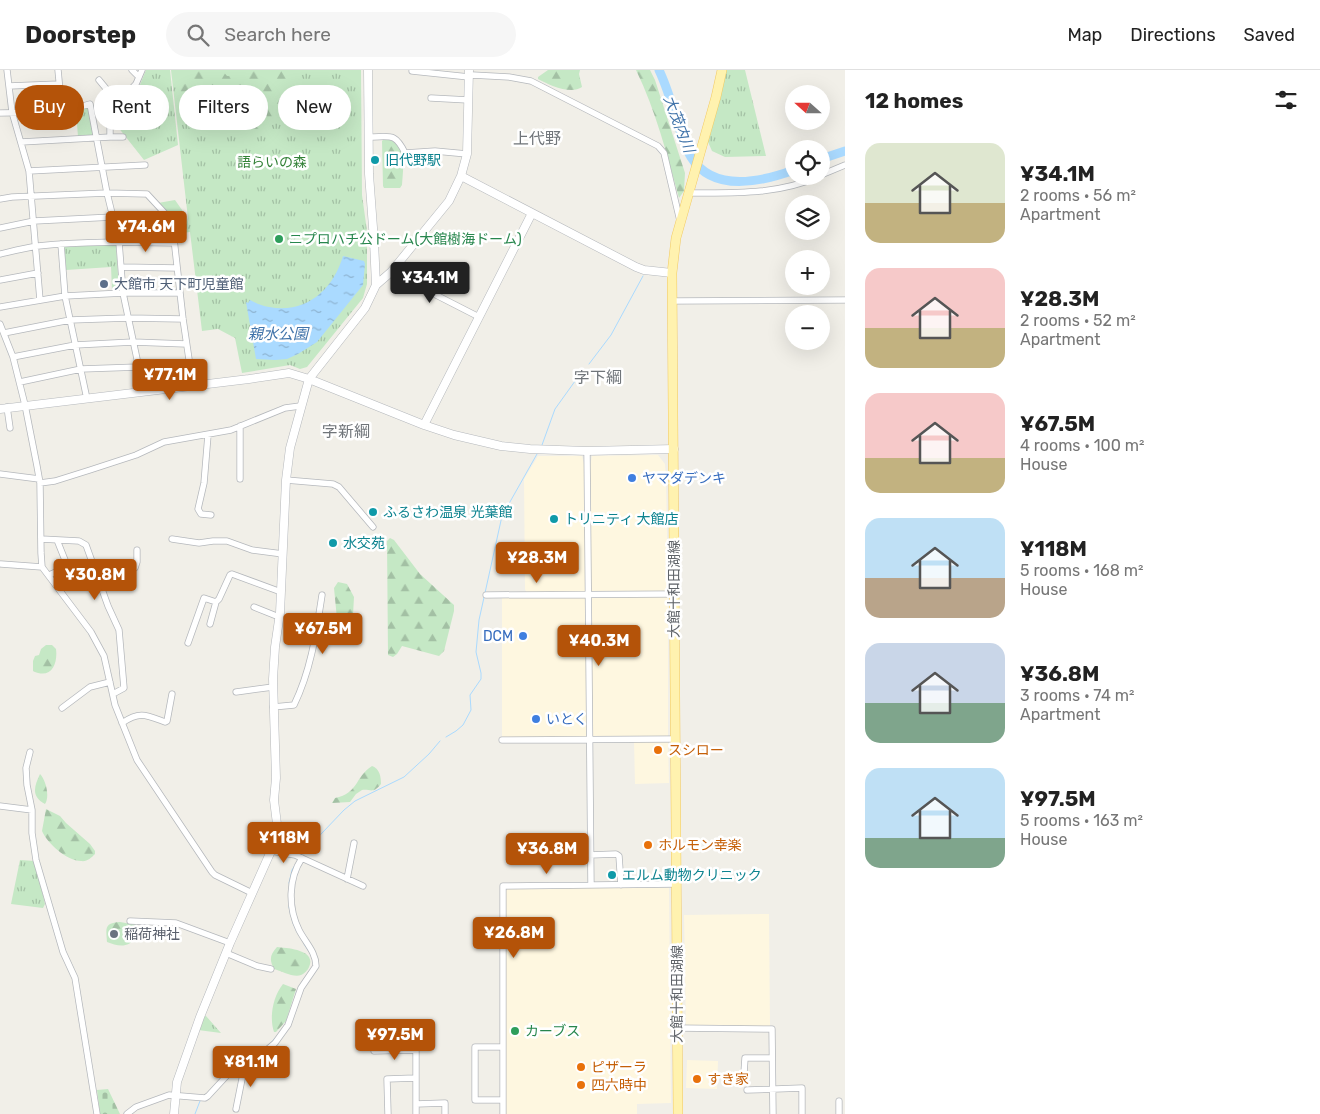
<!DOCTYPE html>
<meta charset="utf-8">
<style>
:root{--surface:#fff;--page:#f6f6f6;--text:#222;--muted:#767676;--line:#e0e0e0;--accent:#b45309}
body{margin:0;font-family:Rubik,"Noto Sans JP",sans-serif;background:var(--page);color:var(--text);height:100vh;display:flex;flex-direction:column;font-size:19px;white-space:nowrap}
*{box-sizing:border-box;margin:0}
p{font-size:16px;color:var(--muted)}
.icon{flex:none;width:28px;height:28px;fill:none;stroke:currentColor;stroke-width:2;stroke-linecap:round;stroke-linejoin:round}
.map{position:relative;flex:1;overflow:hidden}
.details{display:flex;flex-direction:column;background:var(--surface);width:475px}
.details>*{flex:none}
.top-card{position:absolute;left:15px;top:15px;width:475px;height:45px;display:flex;gap:10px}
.needle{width:32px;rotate:291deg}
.controls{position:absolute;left:785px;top:15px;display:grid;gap:10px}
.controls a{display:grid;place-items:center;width:45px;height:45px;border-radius:50%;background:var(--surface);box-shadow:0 5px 20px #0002;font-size:25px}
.price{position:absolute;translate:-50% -42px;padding:0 11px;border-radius:5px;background:var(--accent);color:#fff;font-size:16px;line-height:32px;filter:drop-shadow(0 1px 2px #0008)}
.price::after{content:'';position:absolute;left:50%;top:30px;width:15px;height:11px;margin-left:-8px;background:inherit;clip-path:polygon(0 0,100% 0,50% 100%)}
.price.current{background:#222;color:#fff}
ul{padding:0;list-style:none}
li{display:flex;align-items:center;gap:15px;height:125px;padding:0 20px}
li span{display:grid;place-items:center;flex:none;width:140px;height:100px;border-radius:15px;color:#555}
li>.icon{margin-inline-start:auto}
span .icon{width:60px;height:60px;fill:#fffc;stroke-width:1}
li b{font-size:21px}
h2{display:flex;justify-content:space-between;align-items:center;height:60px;padding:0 20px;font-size:21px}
.chip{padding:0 18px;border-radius:22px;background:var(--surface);box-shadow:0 5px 20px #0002;font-size:18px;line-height:45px}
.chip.current{background:var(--accent);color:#fff}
header{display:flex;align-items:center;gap:30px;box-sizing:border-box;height:70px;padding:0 25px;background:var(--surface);border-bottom:1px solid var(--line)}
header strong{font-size:24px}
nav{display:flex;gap:28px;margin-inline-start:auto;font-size:18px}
.search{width:350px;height:45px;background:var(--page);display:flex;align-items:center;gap:12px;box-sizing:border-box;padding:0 18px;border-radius:28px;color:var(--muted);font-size:19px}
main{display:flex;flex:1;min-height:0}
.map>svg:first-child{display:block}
</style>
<header>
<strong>Doorstep</strong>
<div class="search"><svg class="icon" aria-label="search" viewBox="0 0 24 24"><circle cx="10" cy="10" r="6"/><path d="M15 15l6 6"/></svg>Search here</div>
<nav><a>Map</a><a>Directions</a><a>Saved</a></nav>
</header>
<main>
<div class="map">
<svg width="845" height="1044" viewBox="0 0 845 1044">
<defs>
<pattern id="grass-tufts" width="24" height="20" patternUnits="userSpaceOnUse" patternTransform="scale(1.25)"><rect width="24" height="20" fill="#c5e8c5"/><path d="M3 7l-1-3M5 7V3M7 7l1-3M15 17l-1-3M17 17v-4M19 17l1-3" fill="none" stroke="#a3c0a4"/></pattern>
<pattern id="forest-firs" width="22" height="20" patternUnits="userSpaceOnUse" patternTransform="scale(1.25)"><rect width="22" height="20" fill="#c5e8c5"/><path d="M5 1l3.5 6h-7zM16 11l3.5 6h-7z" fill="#a3c0a4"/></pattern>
<pattern id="cemetery-stones" width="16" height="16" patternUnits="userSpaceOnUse" patternTransform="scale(1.25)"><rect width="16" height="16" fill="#c5e8c5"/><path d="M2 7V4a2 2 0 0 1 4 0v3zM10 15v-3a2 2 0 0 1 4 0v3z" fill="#a3c0a4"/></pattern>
<pattern id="water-ripples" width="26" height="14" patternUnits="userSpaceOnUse" patternTransform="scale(1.25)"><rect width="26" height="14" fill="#aadaff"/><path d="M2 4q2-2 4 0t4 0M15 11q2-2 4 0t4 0" fill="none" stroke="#8eb4d2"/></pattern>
</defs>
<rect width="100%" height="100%" fill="#f1efe8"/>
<path fill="#fef7e0" d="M658 385 665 394 666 409 668 521 591 522 590 396 592 386Z
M538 386H582L585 398 586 522H526L525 519 524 409Z
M668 525V666L591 667V528L592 526Z
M502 526H587V667H502Z
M634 671H668L669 713 635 714Z
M509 817 669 818 671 1033 637 1034V1044H506L505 822Z
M769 844 770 957H686L684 845Z
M687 990 718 991 717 1019 686 1018Z"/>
<path fill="url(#grass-tufts)" d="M146 0H170L178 75 144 90 114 52 120 36 139 17Z
M171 0H361L362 125 367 161V214L363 228 307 297 300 299 290 295 242 303 235 268 218 259 202 261 190 162 174 164 172 150 158 133 175 130 187 147 189 157Z
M725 0H745L766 86 725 87 712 81 708 72 722 18Z
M87 37 89 38 94 65 78 67 77 54H67L66 43Z
M116 174 119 220H112L111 197 66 200 64 177Z
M20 790 35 791 45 834 43 838 11 834Z
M203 945 206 946 221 963 198 960Z"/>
<path fill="url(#forest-firs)" d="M179 0H222L227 6H234L235 0H294V14L282 27 267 58 251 62 234 55 220 51 203 59 189 58 182 44Z
M548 0H580L579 4 582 17C571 25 549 15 538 9V7Z
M636 0H650L655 10 685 103 684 121 679 128C667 85 656 41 636 0Z
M385 68C408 71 403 99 402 115L400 118H384L383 116 382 71Z
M390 468 394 470 420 504 454 535V541L444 581 439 586 402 576 397 584 393 587 388 585 387 471Z
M338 512 347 514 354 527 353 545 345 552 337 549 334 518Z
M46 575H52L56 579C58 594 51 610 33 601V591L35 586 39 585 41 579Z
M372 696C380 699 381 707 381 714 373 724 371 719 362 720L356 724 350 732 332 733 335 728C359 723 354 708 372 696Z
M40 704C46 710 50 727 45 734 31 726 34 717 40 704Z
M46 739 60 746 66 753 90 774 95 781V784C91 788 87 792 81 791 67 791 47 773 42 761Z
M120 852 137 855C138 860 137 862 135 867 129 879 117 876 107 872 106 858 104 853 120 852Z
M277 877C288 878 317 880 309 897 308 900 304 904 301 905 294 908 281 901 274 899 269 889 270 885 277 877Z
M283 914 296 919 286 951 276 962H274C269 947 273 926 283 914Z"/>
<path fill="url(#cemetery-stones)" d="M108 1019 120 1044H100L97 1020Z"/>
<path fill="url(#water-ripples)" d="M343 186 364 191 365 194 363 215 317 272 298 284 287 289 275 290 256 289 246 232 248 233 250 230C256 233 262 236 269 237 306 244 333 220 343 186Z"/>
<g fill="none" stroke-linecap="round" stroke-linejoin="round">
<path stroke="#aadaff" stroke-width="1" d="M589 294 611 265 643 206
M542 375 555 339 583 300
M446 667 456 661 463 655 471 640 470 625 481 609V603L476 582 479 550 502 446 537 384
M302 784 344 740 355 731 404 707 429 684 440 671
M289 813 292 800 297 792
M289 837 293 853 297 862
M304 874 310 883
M296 923 304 909
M269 975 276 967
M233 997 258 984
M222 1007 228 1000
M195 1044 200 1031"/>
<path stroke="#aadaff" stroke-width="9" d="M659 0C667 17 672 34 677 51 681 63 684 76 691 87 713 123 761 112 794 100
M821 89 845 81"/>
<g stroke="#b5b8bc" stroke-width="7">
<path id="minor" d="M7 0 12 42 29 101 40 230
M58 0 62 42
M132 0 139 7
M412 1 469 7 472 5 509 7 531 11 658 76 664 83 680 151
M99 10 118 33
M9 16 59 14
M431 28 468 30
M0 43 62 42 90 34 107 123 119 172 123 223 144 322
M110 67H123
M369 67C390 67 395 62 405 83L435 81 467 84
M21 72 110 67V56L116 38 118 33 136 14 142 0
M29 101 145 95
M821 105 845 95
M689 123C733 123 778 125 820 106
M0 129 12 127 107 123 147 124 172 151 183 249 193 316
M0 158 34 151 113 147 171 148
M61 174 65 226 87 329
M0 184C13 181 25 178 38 176 83 171 129 172 174 173
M121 197 177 198
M391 202 479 247
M0 210 38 203
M672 231 845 230
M0 237 65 226 123 223H179
M0 254 13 287 25 335 37 396 40 413 41 483 42 497 91 562 104 586 115 635 137 690 212 802 215 805 252 823
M4 263 70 250 128 248 183 249
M13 287 75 275 133 272 186 274
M20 312 81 299 138 297 190 298
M7 337 10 358
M208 365 204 413 198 439 201 444 211 445
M587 381 591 815
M0 404 39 409
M240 409V356
M286 410 333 414 339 417 373 457
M40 413 55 411 90 400 136 385 164 372 231 360 285 338 300 336
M41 469 79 471 86 475 108 536 119 560 124 618 113 624
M172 469 199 473 213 471H227L252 480 283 484
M1 494 42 497
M49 505 65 498 67 495 57 470
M97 507 117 500 135 498 137 492V480
M486 525 674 524
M216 532 219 529 230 505 232 504 281 522
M254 537 279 547
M188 573 204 528 216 532 210 554
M236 622 273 617
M273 637 294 635C311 600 316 564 322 525
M62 638 90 617 110 612
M122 653C140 641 146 645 165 652L167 651 172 624
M502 670 676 669
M30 682 26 698 27 715 32 740V763L36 790 63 882 75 908 97 1044
M0 736 32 740
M271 781 295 785 363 816
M590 785 616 784 619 786 621 815
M347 809 354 773
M130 851 176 853 230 873
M226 883 257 896 271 899
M677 958 772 959 773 1044
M416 962V1044
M374 981 415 980
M248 993 256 998 283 1002
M744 1003 745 988H771
M747 1020 802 1018V1044
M503 1030H475V977H503
M839 1031V1044
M416 1034 445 1033V1044
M236 1039 245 994
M127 1044 136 1037 169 1025 205 1028 208 1026 232 1000 256 989 275 973 288 955 301 918 316 896C316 882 305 872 299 860 288 838 288 809 302 788
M388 1044 387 1009 415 1008
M503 1044V816L677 814"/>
</g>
<g stroke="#b5b8bc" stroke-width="9">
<path id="tertiary" d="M461 106 636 197 644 200 672 203
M376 215 391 202 449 131 461 106 467 84 469 0
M0 339 249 309 289 303 309 309 424 355 454 365 501 376 530 379 587 381 674 379
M424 355 532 143
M174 1044 177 1012 200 947 230 873 271 781 278 762 274 730 276 708 273 609 275 577 280 543 286 410 290 378 309 309 365 238 376 215 374 171 369 104 368 0"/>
</g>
<g stroke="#f2c960" stroke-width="10">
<path id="primary" d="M678 1044 672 203 676 168 716 27 722 0"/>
</g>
<use href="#minor" stroke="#fff" stroke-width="5.5"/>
<use href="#tertiary" stroke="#fff" stroke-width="8"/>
<use href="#primary" stroke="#fff2af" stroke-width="9"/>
</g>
<g fill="#0f9aa8" stroke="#fff" stroke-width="2">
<circle cx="375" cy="90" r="5"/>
<circle cx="373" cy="442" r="5"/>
<circle cx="554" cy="449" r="5"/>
<circle cx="333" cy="473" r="5"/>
<circle cx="612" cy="805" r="5"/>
</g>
<g fill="#2e9e5b" stroke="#fff" stroke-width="2">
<circle cx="279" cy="169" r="5"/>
<circle cx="515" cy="961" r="5"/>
</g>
<circle fill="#5c6f8a" stroke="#fff" stroke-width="2" cx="104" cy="214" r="5"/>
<g fill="#3f7fe0" stroke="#fff" stroke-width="2">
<circle cx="632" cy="408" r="5"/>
<circle cx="523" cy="566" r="5"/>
<circle cx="536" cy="649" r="5"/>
</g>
<g fill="#e8710a" stroke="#fff" stroke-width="2">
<circle cx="658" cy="680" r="5"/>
<circle cx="648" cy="775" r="5"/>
<circle cx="581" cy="997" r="5"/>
<circle cx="697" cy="1009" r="5"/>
<circle cx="581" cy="1015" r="5"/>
</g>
<circle fill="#6b7280" stroke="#fff" stroke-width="2" cx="114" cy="864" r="5"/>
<g text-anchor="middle" stroke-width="5" stroke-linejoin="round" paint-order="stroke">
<g font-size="14" fill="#0d838f" stroke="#fff" text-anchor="start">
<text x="385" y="95">旧代野駅</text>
<text x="383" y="447">ふるさわ温泉 光葉館</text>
<text x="564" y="454">トリニティ 大館店</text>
<text x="343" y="478">水交苑</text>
<text x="622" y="810">エルム動物クリニック</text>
</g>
<g font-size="14" fill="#348238" stroke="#fff">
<text x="272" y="97">語らいの森</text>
</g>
<g font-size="14" fill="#27864d" stroke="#fff" text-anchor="start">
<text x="289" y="174">ニプロハチ公ドーム(大館樹海ドーム)</text>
<text x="525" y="966">カーブス</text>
</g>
<g font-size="14" fill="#4e5e75" stroke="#fff" text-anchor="start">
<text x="114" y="219">大館市 天下町児童館</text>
</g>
<g font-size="14" fill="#366cbe" stroke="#fff" text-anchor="start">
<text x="642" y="413">ヤマダデンキ</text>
<text x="513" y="571" text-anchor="end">DCM</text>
<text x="546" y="654">いとく</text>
</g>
<g font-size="14" fill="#5f6368" stroke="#fff">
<text transform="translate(674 519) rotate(-90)" y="5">大館十和田湖線</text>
<text transform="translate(677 924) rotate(-90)" y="5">大館十和田湖線</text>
</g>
<g font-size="14" fill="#c56008" stroke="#fff" text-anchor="start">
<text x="668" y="685">スシロー</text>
<text x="658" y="780">ホルモン幸楽</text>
<text x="591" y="1002">ピザーラ</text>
<text x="707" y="1014">すき家</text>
<text x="591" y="1020">四六時中</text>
</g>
<g font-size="14" fill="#5b616d" stroke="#fff" text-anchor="start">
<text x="124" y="869">稲荷神社</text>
</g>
<g font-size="15" font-style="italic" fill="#4174aa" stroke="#fff">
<text transform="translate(679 54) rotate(69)" y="5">大茂内川</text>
<text x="278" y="269">親水公園</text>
</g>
<g font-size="16" fill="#70757a" stroke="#fff">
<text x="537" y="74">上代野</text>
<text x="598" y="313">字下綱</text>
<text x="346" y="367">字新綱</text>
</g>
</g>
</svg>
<div class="controls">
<a><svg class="needle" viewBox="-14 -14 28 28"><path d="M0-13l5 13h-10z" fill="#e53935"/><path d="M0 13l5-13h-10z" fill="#767676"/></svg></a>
<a><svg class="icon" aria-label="locate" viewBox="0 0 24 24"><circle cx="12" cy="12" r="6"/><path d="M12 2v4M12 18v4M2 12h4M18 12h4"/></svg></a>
<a><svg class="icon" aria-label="layers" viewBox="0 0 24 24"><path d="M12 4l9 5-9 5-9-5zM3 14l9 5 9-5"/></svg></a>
<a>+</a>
<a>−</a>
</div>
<b class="price" style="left:146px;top:183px">¥74.6M</b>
<b class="price current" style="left:430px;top:234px">¥34.1M</b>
<b class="price" style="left:170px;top:331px">¥77.1M</b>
<b class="price" style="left:537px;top:514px">¥28.3M</b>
<b class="price" style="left:95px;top:531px">¥30.8M</b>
<b class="price" style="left:323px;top:585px">¥67.5M</b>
<b class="price" style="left:599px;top:597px">¥40.3M</b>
<b class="price" style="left:284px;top:794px">¥118M</b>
<b class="price" style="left:547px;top:805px">¥36.8M</b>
<b class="price" style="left:514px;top:889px">¥26.8M</b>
<b class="price" style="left:395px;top:991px">¥97.5M</b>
<b class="price" style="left:251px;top:1018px">¥81.1M</b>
<div class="top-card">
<a class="chip current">Buy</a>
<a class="chip">Rent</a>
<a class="chip">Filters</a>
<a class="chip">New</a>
</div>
</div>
<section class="details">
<h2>12 homes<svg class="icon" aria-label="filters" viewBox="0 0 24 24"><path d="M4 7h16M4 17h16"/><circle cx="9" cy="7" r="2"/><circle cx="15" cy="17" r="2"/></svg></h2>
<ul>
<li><span style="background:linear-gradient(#dfe7d0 60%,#c2b280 0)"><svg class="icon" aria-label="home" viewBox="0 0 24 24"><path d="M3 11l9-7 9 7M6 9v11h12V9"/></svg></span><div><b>¥34.1M</b><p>2 rooms · 56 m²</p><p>Apartment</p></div></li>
<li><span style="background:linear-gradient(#f6c9c9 60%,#c2b280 0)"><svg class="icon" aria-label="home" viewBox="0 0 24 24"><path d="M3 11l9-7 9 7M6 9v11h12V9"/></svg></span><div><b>¥28.3M</b><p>2 rooms · 52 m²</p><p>Apartment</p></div></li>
<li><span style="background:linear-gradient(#f6c9c9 65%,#c2b280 0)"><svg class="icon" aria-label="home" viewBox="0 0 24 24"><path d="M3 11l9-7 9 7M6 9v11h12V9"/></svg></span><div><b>¥67.5M</b><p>4 rooms · 100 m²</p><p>House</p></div></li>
<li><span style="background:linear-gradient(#bfe0f5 60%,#b9a48a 0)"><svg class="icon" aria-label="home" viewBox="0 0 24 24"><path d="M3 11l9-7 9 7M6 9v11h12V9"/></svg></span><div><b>¥118M</b><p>5 rooms · 168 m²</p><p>House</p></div></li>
<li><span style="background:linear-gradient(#c9d6e8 60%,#7fa58c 0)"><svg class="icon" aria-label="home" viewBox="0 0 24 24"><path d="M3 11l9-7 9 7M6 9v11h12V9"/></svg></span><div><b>¥36.8M</b><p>3 rooms · 74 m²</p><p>Apartment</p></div></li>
<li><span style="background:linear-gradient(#bfe0f5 70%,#7fa58c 0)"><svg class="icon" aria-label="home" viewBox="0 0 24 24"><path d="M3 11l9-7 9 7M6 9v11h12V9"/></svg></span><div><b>¥97.5M</b><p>5 rooms · 163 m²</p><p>House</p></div></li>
</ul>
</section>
</main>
